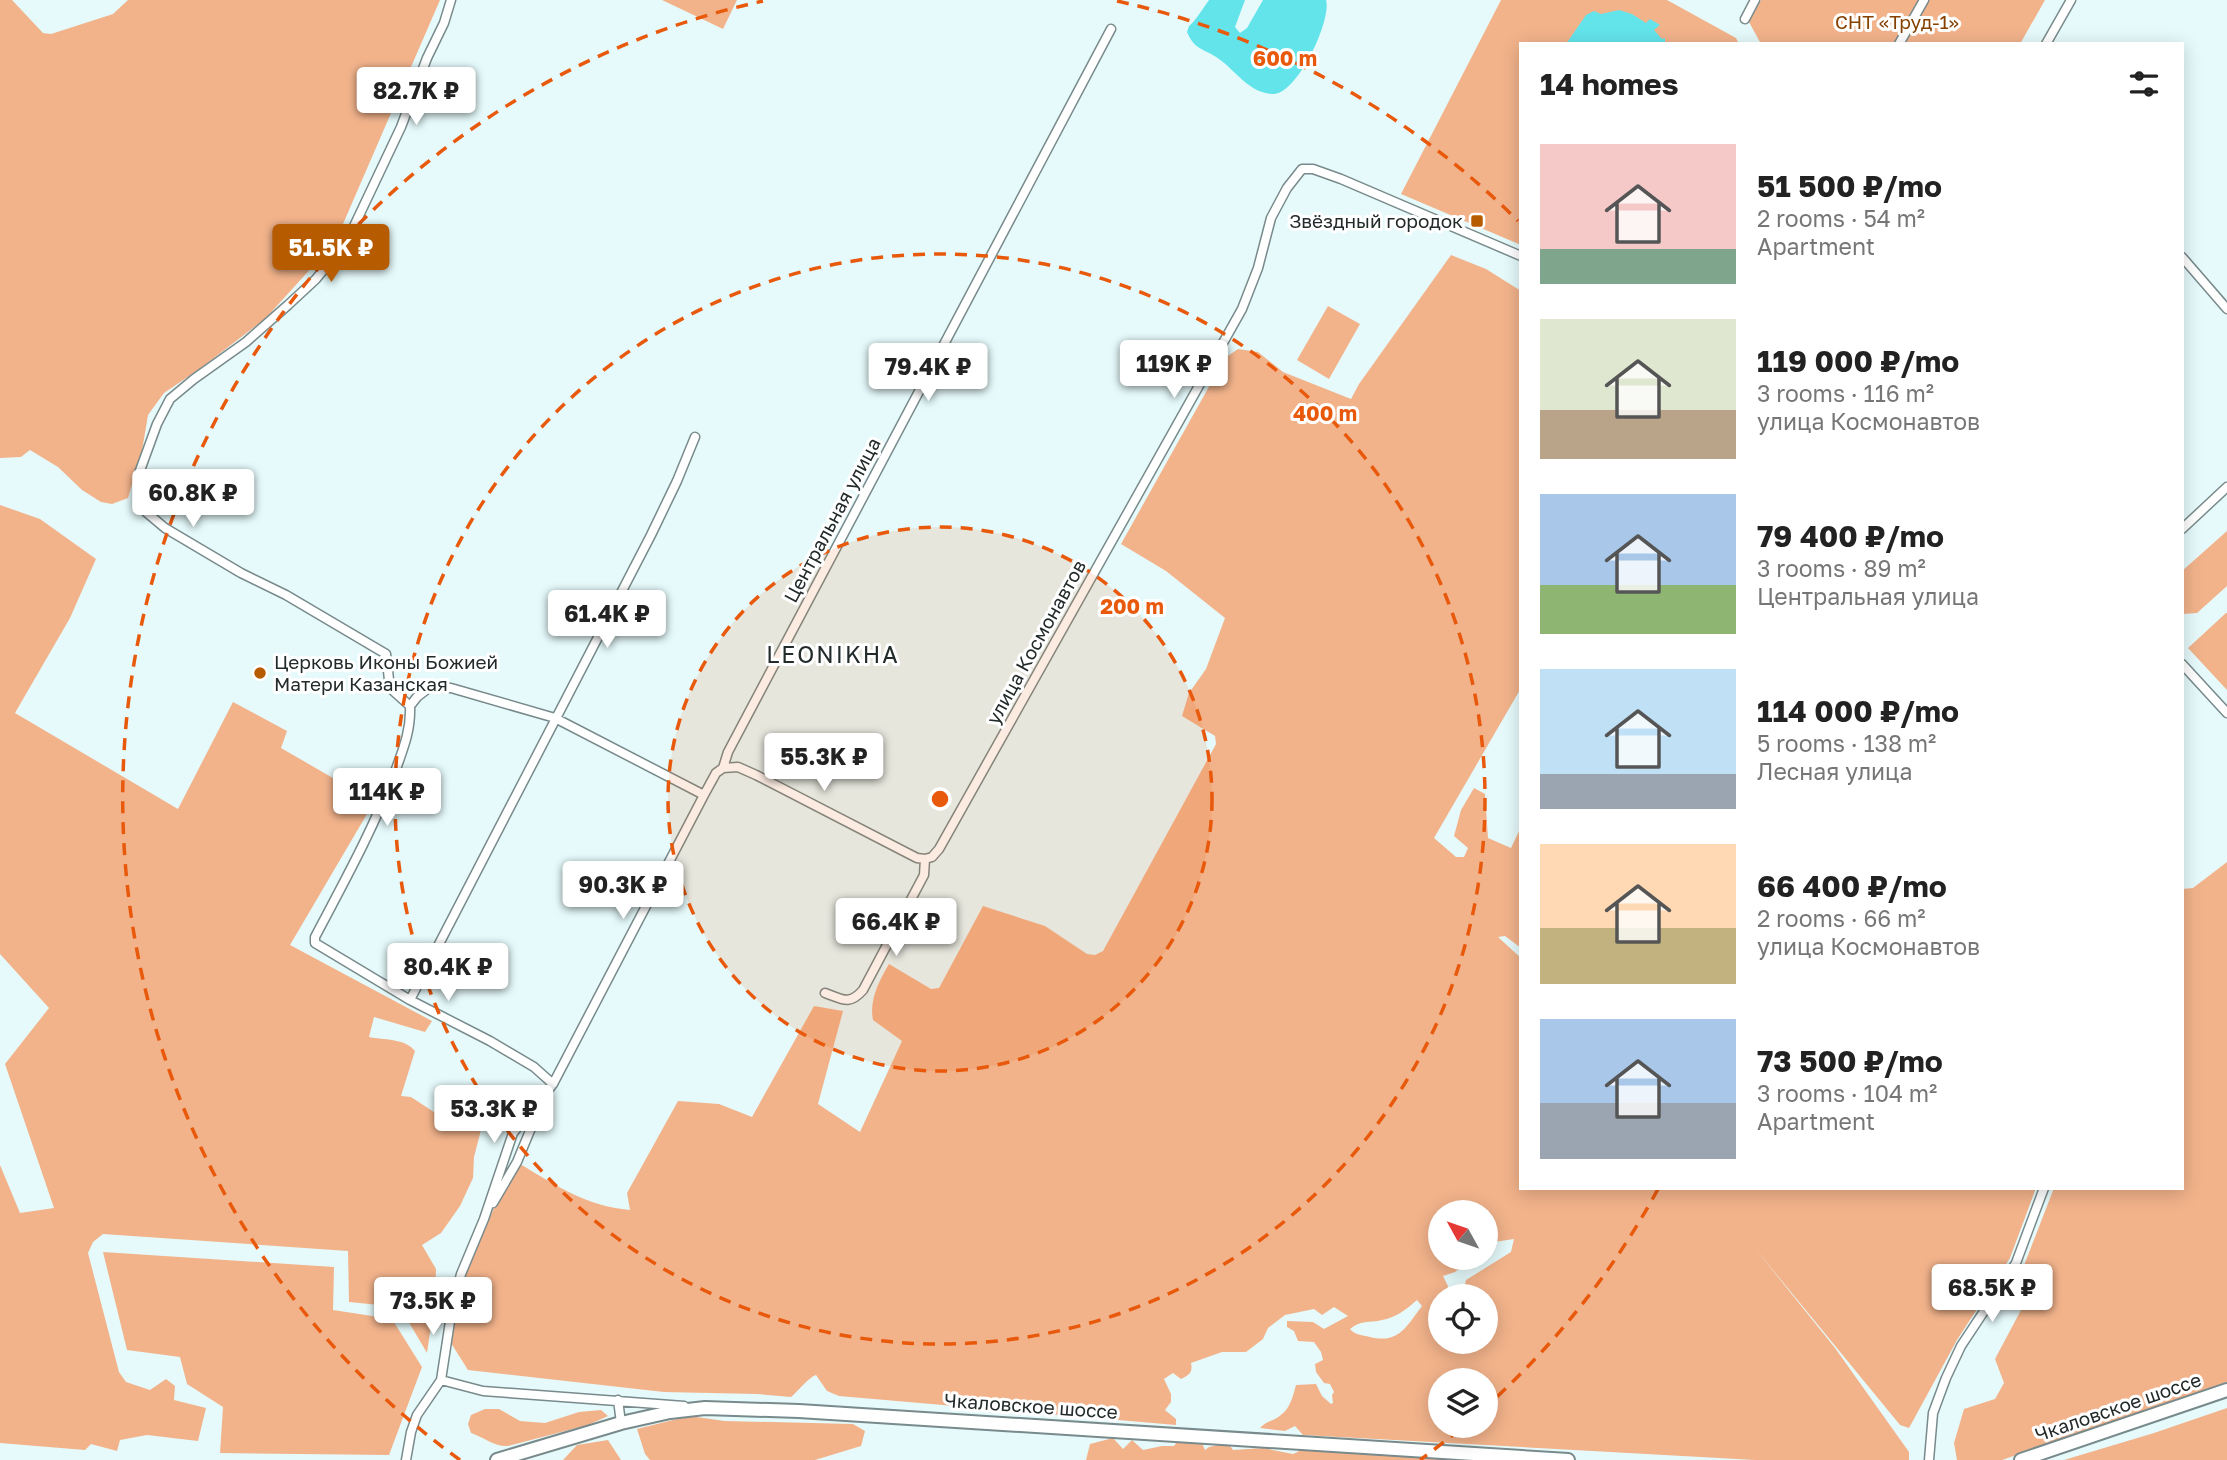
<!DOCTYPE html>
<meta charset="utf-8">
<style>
:root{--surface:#fff;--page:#f6f6f6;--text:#222;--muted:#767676;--accent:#b75b00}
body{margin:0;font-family:"Golos Text",sans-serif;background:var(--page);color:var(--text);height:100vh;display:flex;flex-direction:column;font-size:26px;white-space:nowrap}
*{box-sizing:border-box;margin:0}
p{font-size:23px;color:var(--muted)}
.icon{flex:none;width:38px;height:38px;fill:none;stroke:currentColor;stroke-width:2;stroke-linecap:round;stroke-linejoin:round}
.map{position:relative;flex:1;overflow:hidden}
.sheet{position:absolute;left:1519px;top:42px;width:665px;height:1148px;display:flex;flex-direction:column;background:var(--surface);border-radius:0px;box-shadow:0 4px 18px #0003}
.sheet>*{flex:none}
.needle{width:46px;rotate:310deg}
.fabs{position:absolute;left:1428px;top:1200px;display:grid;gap:14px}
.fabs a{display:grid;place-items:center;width:70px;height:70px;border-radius:50%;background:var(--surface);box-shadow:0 4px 18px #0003;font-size:35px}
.price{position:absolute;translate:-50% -60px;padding:0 16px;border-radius:7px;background:#fff;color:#222;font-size:23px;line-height:46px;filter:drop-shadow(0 2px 4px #0008)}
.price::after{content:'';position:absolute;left:50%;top:42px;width:21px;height:16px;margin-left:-10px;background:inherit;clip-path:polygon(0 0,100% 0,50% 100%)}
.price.active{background:var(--accent);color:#fff}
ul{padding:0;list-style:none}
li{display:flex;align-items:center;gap:21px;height:175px;padding:0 21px}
li span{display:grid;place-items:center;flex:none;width:196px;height:140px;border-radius:0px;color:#555}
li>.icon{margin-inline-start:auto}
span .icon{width:84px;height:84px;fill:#fffc;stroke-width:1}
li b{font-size:30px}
h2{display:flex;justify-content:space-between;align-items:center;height:84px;padding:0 21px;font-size:30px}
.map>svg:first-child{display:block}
</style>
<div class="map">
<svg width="2227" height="1460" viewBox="0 0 2227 1460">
<rect width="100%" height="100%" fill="#e6fafb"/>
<path fill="#f2b38b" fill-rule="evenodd" d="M0 0H12L43 33 51 34 113 14 128 0H440L343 224 324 254 265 319 198 370 164 393 148 415 142 451 128 498 112 504 101 502 82 490 58 467 30 450 21 457 0 458Z
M662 0H737L723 29Z
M1501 0H1667L1736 38 1739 44H1521V245L1401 194Z
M1761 0H2045L2020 44H1761L1749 22Z
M1451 255 1486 269 1521 291V688L1434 838 1456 857H1464L1468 848 1454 836 1461 810 1474 788 1485 794 1488 838 1511 848 1521 827V948L1505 936 1498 937 1521 958V1188H2036L2010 1258 1957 1340 1909 1428 1900 1425 1754 1247 1835 1348 1909 1452V1460H1755L1303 1435 1295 1426 1285 1431 1260 1428C1265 1423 1268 1422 1275 1419 1290 1411 1292 1399 1296 1385L1316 1384 1322 1396 1331 1404 1333 1403 1332 1395 1334 1392 1330 1384 1324 1383 1316 1372 1315 1364 1323 1360 1321 1352 1314 1342 1298 1341 1294 1331 1287 1327V1321L1313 1322 1324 1329 1348 1316 1334 1307 1322 1315 1314 1309 1285 1315 1268 1328 1263 1339 1246 1352H1222L1191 1363C1193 1373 1189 1375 1181 1379L1173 1373 1164 1379 1171 1394V1402L1165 1410 1176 1419V1425L839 1396 827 1391 816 1375C809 1377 798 1391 791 1397L757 1394 664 1392 468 1370 451 1343 464 1277 494 1208 520 1164C557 1186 586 1206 630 1210L627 1193 678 1101 719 1104 752 1117 814 1006 843 1011 818 1104 860 1132 902 1041 873 1020C869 1000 879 981 889 964L931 989 939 988 983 906 1045 926 1087 954 1095 955 1103 951 1216 744 1215 736 1182 716 1189 693 1206 669 1225 618 1166 571 1121 544 1225 358 1238 349 1258 352 1283 372 1351 399 1359 384ZM1440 1213H1486V1248L1494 1242 1514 1239 1511 1252 1466 1280 1463 1293 1446 1296 1448 1286 1443 1276 1455 1272 1473 1258H1440ZM1440 1297H1486V1342H1440ZM1417 1300 1422 1306C1406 1327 1399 1344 1370 1337 1362 1335 1355 1335 1350 1329 1360 1320 1369 1323 1382 1320 1395 1318 1407 1309 1417 1300ZM1440 1381H1486V1426H1440Z
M1328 306 1360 324 1329 379 1297 360Z
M0 505 40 519 96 559 70 618 15 713 178 809 233 702 287 731 281 748 352 789 367 805V814L290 945 432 1021 425 1032 374 1017 369 1037C383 1040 405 1038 415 1051L401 1096 411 1097 446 1120 467 1118 481 1130 474 1157 473 1178 460 1206 441 1233 422 1245 436 1269 435 1297 427 1353 400 1307 349 1302 348 1251 103 1234 93 1242 88 1253 119 1372 126 1382 150 1390 166 1379 175 1386 174 1400 206 1408 198 1441 147 1435 120 1440 117 1451 91 1444 85 1450 0 1443V1165L20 1213 54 1208 5 1064 49 1008 0 954Z
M2227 531V586L2197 613 2182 614V571Z
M2226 613H2227V690L2188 648Z
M2227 862V1382L2002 1460H1957L1954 1443 1964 1409 1995 1399 2004 1383 1995 1359 2021 1310 2009 1294 2023 1268 2054 1188H2182V889L2193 888Z
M103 1252 334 1267 333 1310 392 1319 422 1367 389 1455 220 1453 223 1407 187 1384 180 1357 127 1350Z
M2227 1408V1460H2064L2154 1433Z
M485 1409H499L520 1421 545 1423 579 1412 601 1410 608 1416 588 1425 508 1446C494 1447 484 1437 471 1433L468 1424 471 1415Z
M689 1416 725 1421 853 1424 865 1431 861 1446 815 1460H650L645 1454 637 1429Z
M1113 1438 1123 1449 1132 1440 1143 1450 1162 1446H1174L1179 1439 1201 1441 1205 1450 1209 1447 1228 1443 1233 1450 1263 1448 1293 1454 1308 1447 1487 1460H1086L1090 1444Z
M608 1440 621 1460H563L577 1445Z"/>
<path fill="#63e4eb" d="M1209 0H1245L1235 27 1240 33 1247 28 1263 0H1326C1332 20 1297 95 1273 94 1249 93 1237 72 1219 59 1204 48 1195 51 1187 32L1189 26C1194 23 1204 7 1209 0Z
M1619 10 1632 14 1646 23 1650 19 1660 25 1654 30 1662 39 1665 38V44H1566L1586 15 1594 11 1601 14Z"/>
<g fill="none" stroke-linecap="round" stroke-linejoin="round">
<g stroke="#788a8b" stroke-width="11">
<path id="street" d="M1745 19 1755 0
M1899 44 1924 0
M2046 44 2071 0
M2182 257 2227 309
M2182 529 2227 487
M2182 664 2227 713
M410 706 390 688 386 654 286 595 241 573 165 528 146 512 140 504 138 476 157 424 170 399 194 379 246 342 288 305 316 279 347 241 401 127 427 58 444 23 451 0
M410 706C411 729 404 747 396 769 374 828 344 882 315 937V943L410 1000 490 1041 534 1067 553 1084
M410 706 417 697 430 687 451 688 555 718 704 795
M723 768 728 752 1111 29
M723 768 738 767 756 775 917 858 925 859
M925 859 932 857 939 849 1242 309 1258 268 1271 218 1287 188 1302 169H1313L1341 179 1521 256
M825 993C842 999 849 1006 863 990L924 875 925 859
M410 1000 651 535 677 481 695 437
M493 1203 517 1162 541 1104
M441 1380 483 1391 684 1406
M618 1400 621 1423
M406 1460 411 1432 417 1415 441 1380 451 1315 461 1274 484 1219 513 1133 553 1084 704 795 716 773 723 768
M1929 1460 1933 1413 1946 1378 1961 1346 2016 1263 2044 1188"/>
</g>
<g stroke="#788a8b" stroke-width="16">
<path id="secondary" d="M497 1460 621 1423 670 1412 705 1408 799 1411 1568 1460
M2021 1460 2227 1390"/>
</g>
<use href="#street" stroke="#fff" stroke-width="8"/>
<use href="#secondary" stroke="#fff" stroke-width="12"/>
</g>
<circle cx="940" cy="799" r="272" fill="#e8590c" fill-opacity=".12"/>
<g fill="none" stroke="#e8590c" stroke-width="3.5" stroke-dasharray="12 9">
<circle cx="940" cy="799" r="272"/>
<circle cx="940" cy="799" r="545"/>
<path d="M1658 1189A817 817 0 0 1 1487 1406M1460 1429A817 817 0 0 1 1420 1460M460 1460A817 817 0 0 1 763 1M1117 1A817 817 0 0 1 1518 221"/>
</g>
<g fill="#b75b00" stroke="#fff" stroke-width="2.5">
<rect x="1470" y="214" width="14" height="14" rx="3.5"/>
<circle cx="260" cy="673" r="7"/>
</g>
<g text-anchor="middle" stroke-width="6" stroke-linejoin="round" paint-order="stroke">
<g font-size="19" fill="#864100" stroke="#fff">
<text x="1897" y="29">СНТ «Труд-1»</text>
</g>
<g font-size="19" fill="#222a2a" stroke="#fff" text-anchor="end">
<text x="1463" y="228">Звёздный городок</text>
<text x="274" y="669" text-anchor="start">Церковь Иконы Божией<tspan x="274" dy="22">Матери Казанская</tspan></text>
</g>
<g font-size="19" fill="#222a2a" stroke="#fff">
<text transform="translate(832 520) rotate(-62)" y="7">Центральная улица</text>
<text transform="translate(1036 642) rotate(-61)" y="7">улица Космонавтов</text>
<text transform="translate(1031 1406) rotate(4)" y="7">Чкаловское шоссе</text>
<text transform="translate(2118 1407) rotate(-19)" y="7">Чкаловское шоссе</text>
</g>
<g font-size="23" letter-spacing="2" fill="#222a2a" stroke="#fff">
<text x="833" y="663">LEONIKHA</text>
</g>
</g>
<circle cx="940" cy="799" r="10" fill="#e8590c" stroke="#fff" stroke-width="3.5"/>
<g font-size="21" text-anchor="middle" font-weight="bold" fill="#e8590c" stroke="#fff" stroke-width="6" stroke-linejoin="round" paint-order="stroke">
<text x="1285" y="66">600 m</text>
<text x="1325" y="421">400 m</text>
<text x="1132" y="614">200 m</text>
</g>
</svg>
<div class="fabs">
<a><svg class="needle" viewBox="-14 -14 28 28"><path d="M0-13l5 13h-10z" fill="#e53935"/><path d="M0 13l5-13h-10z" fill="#767676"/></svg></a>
<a><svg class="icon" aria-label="locate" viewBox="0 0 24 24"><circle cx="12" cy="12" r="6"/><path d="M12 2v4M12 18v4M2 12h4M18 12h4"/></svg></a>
<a><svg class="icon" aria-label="layers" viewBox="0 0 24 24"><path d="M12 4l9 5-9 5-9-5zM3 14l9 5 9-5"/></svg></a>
</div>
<b class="price" style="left:416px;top:127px">82.7K ₽</b>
<b class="price active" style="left:331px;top:284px">51.5K ₽</b>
<b class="price" style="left:1174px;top:400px">119K ₽</b>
<b class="price" style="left:928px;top:403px">79.4K ₽</b>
<b class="price" style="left:193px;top:529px">60.8K ₽</b>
<b class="price" style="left:607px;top:650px">61.4K ₽</b>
<b class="price" style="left:824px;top:793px">55.3K ₽</b>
<b class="price" style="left:387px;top:828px">114K ₽</b>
<b class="price" style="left:623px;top:921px">90.3K ₽</b>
<b class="price" style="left:896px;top:958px">66.4K ₽</b>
<b class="price" style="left:448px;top:1003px">80.4K ₽</b>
<b class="price" style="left:494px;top:1145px">53.3K ₽</b>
<b class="price" style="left:1992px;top:1324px">68.5K ₽</b>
<b class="price" style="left:433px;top:1337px">73.5K ₽</b>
<section class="sheet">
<h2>14 homes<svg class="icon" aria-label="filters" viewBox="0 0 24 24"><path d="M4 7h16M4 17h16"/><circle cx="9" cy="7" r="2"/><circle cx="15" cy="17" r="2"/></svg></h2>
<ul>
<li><span style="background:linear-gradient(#f6c9c9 75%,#7fa58c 0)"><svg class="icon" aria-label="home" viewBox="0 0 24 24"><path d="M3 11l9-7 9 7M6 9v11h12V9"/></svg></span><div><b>51 500 ₽/mo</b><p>2 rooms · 54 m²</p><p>Apartment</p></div></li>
<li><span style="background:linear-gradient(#dfe7d0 65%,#b9a48a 0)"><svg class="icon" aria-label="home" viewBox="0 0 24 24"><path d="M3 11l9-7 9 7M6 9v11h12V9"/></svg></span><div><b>119 000 ₽/mo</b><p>3 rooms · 116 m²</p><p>улица Космонавтов</p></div></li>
<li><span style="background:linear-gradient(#a9c7e8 65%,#8fb573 0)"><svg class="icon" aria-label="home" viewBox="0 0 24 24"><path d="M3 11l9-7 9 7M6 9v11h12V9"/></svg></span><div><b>79 400 ₽/mo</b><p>3 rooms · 89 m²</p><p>Центральная улица</p></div></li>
<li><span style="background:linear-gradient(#bfe0f5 75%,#9aa5b1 0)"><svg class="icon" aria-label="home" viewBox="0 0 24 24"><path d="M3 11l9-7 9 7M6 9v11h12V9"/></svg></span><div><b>114 000 ₽/mo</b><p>5 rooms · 138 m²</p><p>Лесная улица</p></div></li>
<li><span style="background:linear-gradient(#ffd9b3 60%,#c2b280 0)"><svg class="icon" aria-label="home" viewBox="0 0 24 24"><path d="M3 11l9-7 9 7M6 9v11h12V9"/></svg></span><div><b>66 400 ₽/mo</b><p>2 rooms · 66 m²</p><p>улица Космонавтов</p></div></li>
<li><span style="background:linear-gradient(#a9c7e8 60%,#9aa5b1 0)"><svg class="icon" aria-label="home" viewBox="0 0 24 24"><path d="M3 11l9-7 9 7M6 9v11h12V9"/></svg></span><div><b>73 500 ₽/mo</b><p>3 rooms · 104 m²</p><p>Apartment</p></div></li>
</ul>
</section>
</div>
